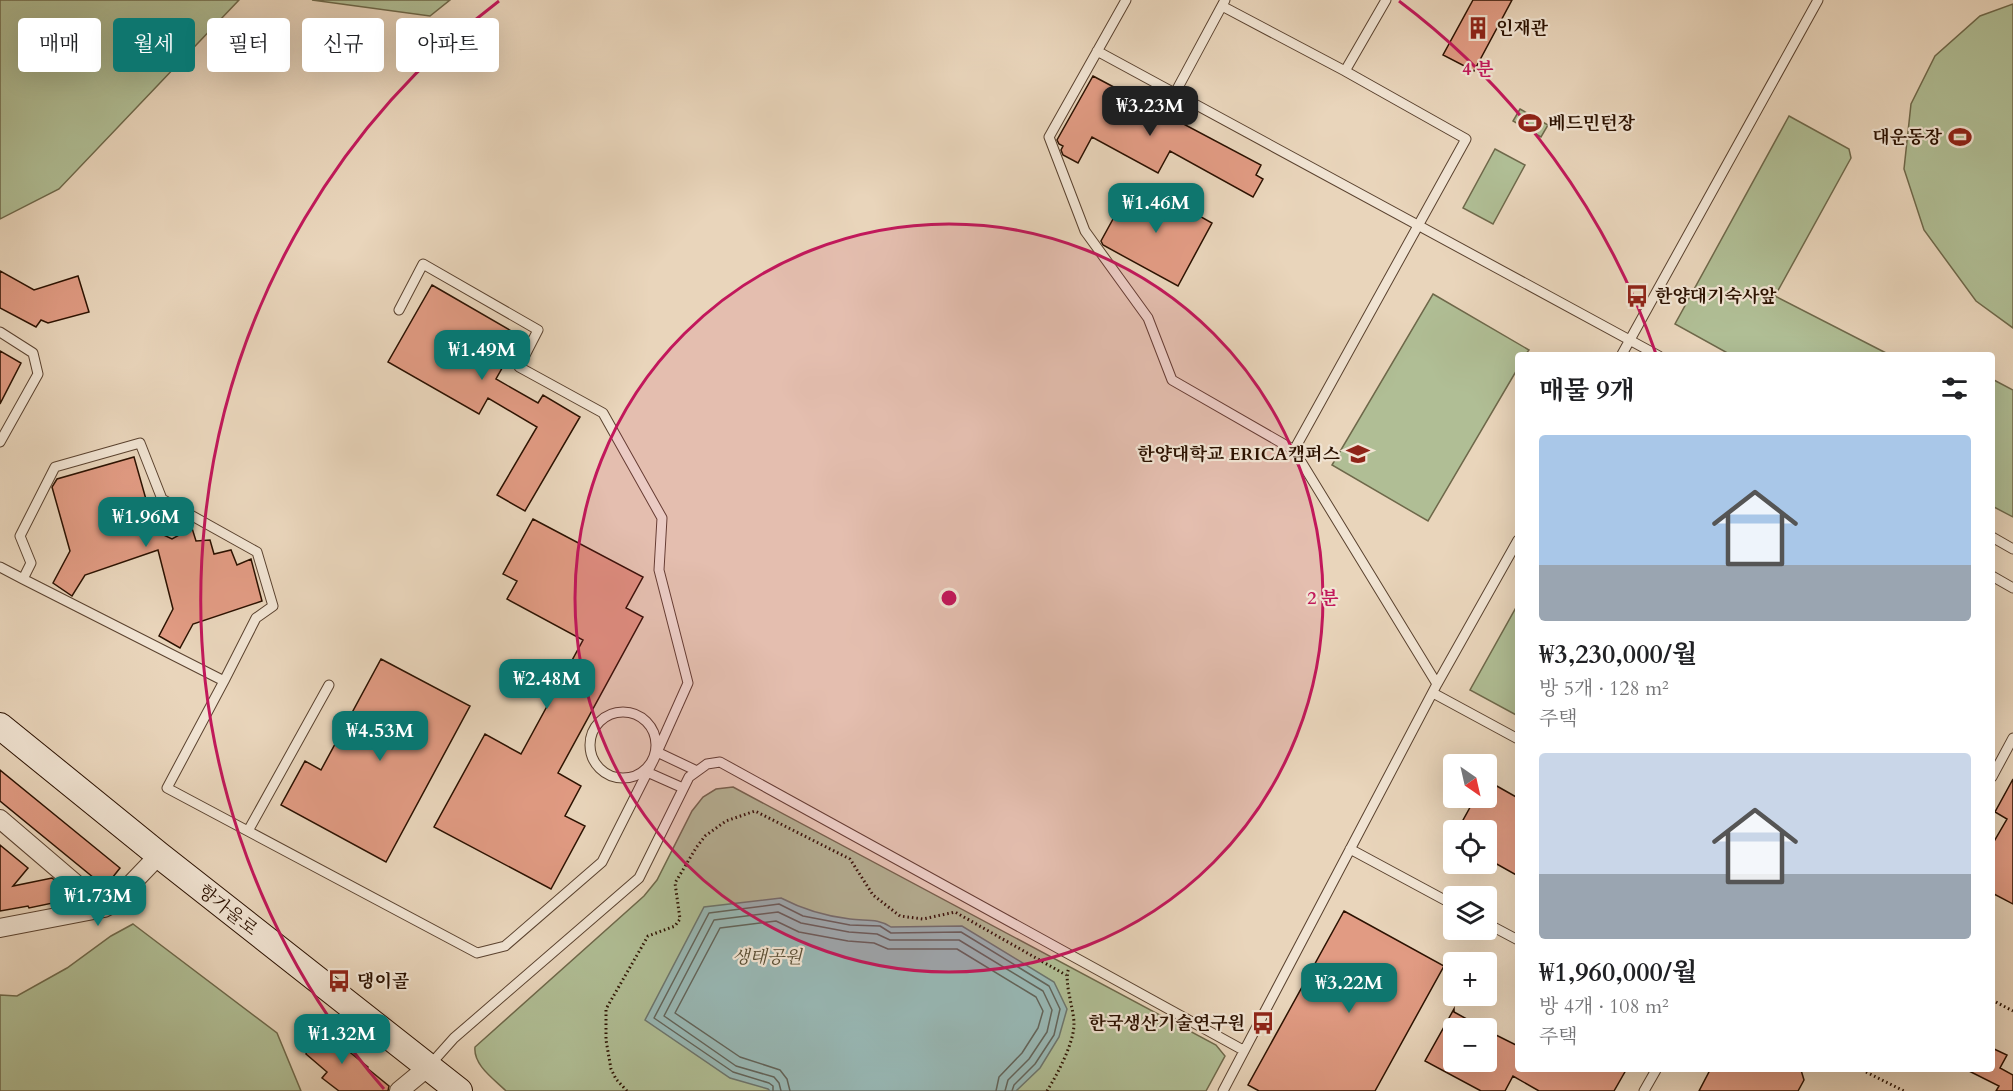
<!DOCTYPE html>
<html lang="ko">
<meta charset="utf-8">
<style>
:root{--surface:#fff;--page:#f2f2f2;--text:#202124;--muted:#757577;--accent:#0f766e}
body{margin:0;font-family:Cardo,"Noto Serif KR",serif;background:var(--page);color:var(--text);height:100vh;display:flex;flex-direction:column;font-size:22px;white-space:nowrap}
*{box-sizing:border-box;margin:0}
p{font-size:20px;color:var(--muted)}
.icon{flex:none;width:33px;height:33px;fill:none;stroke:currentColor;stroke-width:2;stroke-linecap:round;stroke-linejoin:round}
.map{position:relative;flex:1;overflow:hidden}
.side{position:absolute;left:1515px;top:352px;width:480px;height:720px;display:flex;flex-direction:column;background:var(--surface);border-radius:6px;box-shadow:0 6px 24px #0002}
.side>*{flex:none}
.hud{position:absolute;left:18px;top:18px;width:570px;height:54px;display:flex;gap:12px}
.needle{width:39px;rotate:146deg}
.fabs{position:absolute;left:1443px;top:754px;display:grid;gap:12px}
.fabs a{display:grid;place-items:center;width:54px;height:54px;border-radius:6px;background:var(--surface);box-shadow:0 6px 24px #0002;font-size:30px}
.price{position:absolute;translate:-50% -51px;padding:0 14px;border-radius:12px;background:var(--accent);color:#fff;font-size:20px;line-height:39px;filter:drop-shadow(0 2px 3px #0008)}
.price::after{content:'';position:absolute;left:50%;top:36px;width:18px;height:14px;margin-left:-9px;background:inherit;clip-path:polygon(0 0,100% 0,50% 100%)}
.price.on{background:#222;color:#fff}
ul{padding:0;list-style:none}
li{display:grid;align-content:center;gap:12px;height:318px;padding:0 24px}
li span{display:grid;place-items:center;height:186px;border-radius:6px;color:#555}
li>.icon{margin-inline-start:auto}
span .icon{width:108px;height:108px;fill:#fffc;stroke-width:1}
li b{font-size:26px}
h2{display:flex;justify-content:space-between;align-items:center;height:72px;padding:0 24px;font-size:26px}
.chip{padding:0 21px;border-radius:6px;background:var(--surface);box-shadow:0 6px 24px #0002;font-size:21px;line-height:54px}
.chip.on{background:var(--accent);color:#fff}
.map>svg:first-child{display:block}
</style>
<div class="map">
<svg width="2013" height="1091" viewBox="0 0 2013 1091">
<rect width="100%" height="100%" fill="#e9d5bb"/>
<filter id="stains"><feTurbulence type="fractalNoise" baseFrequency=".00333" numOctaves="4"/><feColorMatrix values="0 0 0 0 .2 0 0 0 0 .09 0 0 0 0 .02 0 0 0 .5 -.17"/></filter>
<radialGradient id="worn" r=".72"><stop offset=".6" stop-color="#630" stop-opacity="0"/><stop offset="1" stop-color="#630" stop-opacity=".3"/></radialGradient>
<path fill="#b0be95" stroke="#6e684a" stroke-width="1.5" d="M0 0H239L59 189 0 219Z
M312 0H450L430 16Z
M2013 4V328L1976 301 1924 230 1904 169 1911 104 1935 56 1980 16Z
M1520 109 1548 125 1541 137 1513 121Z
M1789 116 1849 149 1851 158 1775 296 1890 355H1731L1675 324Z
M1495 149 1525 165 1493 224 1463 208Z
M1433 294 1529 350 1525 355 1518 356V368L1428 521 1332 465Z
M1992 379 2013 390V517L1992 506Z
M1518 604V716L1470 690Z
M733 787 1216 1045 1225 1056 1206 1091H506C494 1079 473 1065 475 1047L644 896 657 880 692 811 703 797 716 789Z
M133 924 277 1033 301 1091H0V995L17 996 67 968 111 936Z"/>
<path fill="#98b8b5" stroke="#6c756d" stroke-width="1.5" d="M781 898C804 910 824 916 850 919 866 921 878 918 891 927L962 926 1054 982 1067 1009 1059 1037 1040 1068 1016 1091H770L768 1089 730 1078 645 1020 704 907Z"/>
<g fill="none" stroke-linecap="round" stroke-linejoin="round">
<path stroke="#62645a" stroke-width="1.5" d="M773 1091V1086L769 1083 733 1072 654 1018 709 913 779 904 803 916 850 925 880 926 891 933 961 932 1049 986 1060 1009 1054 1035 1035 1064 1014 1085 1012 1091
M781 1091 779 1083 774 1077 736 1066 664 1016 714 920 778 912 801 923 849 932 877 934 890 940H959L1043 991 1052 1010 1047 1032 1029 1059 1008 1080 1005 1091
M790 1091 787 1079 780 1070 740 1057 675 1013 720 928 776 921 799 932 848 941 874 943 888 949H957L1036 997 1043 1011 1038 1028 1022 1053 999 1077 996 1091"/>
</g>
<path fill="#e19b83" stroke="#2b1100" stroke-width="1.5" d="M1473 0H1512L1474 71 1443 55Z
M1093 76 1261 165 1256 175 1263 179 1253 197 1170 151 1158 173 1092 137 1078 163 1063 155 1061 150 1063 146 1059 144 1057 140Z
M1148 187 1212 223 1178 286 1103 245 1101 241 1130 188 1143 195Z
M0 271 34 290 78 276 89 312 48 323 41 320 36 327 0 308Z
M432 285 520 336 496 379 538 403 543 395 580 417 525 511 497 495 537 427 488 398 479 414 388 362Z
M0 351 21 363 0 404Z
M134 457 155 531 172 539 192 528 196 541 210 540 214 554 231 550 237 565 251 559 262 601 193 624 180 648 159 636 173 609 158 550 85 575 72 596 53 583 70 551 52 487 57 479Z
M533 519 643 577 626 608 643 617 558 773 581 786 565 816 585 826 551 889 434 827 485 734 521 754 583 640 507 599 517 581 503 574Z
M381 659 470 706 386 862 281 805 305 761 321 770Z
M0 770 120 868 105 887 0 801Z
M2013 779V904L1992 893V845L2007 819 1995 812Z
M1495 785 1518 798V876L1486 858V831H1457L1473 802 1482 807Z
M0 845 28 868 13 886 52 878 71 894 72 899 29 908 28 906 0 911Z
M1344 911 1444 966 1375 1091H1259L1248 1085Z
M1454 1009V1012L1485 1029H1454V1062H1486V1030L1518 1046V1070H1626L1614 1091H1539L1513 1076 1505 1091H1481L1425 1061Z
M314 1023 368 1067 367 1068 389 1086 388 1091H339L322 1078 327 1072 306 1054Z
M1992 1048 2007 1055 2000 1068 2013 1075V1091H1996L1999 1086 1967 1070H1992Z
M1710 1070H1801L1804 1080 1798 1091H1699Z"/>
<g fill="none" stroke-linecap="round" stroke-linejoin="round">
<g stroke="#5a422f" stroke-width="11">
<path id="lane" d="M1126 0 1049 137 1085 231 1148 318 1172 380 1294 450 1437 684
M1222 6 1345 71 1466 139 1294 450
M1097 51 1659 356
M1345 71 1386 0
M1175 93 1225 0
M0 332 33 353 38 374 0 442
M1621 356 1818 0
M1992 537 2013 549
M0 567 23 579C90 613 157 647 224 681L256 618 273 606 257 552 162 499 140 443 55 467 20 536 31 563 23 579
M1992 576 2013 588
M224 681 167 788 477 953 505 946 602 862 654 759 688 683 659 570 662 518 603 413 519 367 538 330 423 264 399 310
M1433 693 1518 739
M590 745a33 33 0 1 1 66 0a33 33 0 1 1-66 0Z
M657 752 697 771
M647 772 683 788
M1992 777 2013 738
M248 831 329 685
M1350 849 1454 905
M1486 923 1518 940
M429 1066 454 1038 639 878 689 777 707 764 720 762 1243 1050
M1223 1091 1437 684 1518 540
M1644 1091 1656 1070"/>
</g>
<g stroke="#5a422f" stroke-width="20">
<path id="street" d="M0 819 104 908
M0 928 104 908 112 904 159 855
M399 1091 428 1067"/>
</g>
<g stroke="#2b1100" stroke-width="28">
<path id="secondary" d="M0 726 159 855 459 1091"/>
</g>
<path stroke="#2b1100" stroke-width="3" stroke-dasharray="1.5 3" stroke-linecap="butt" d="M1992 1000 2013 1011
M1862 1070 1904 1091
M627 1091 616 1079 611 1069 606 1040V1009L648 936 675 926 680 919 675 883 696 848 705 836 726 821 755 811 850 859 873 895 900 916 923 919 955 912 1066 975
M1047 1091C1057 1075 1074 1043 1074 1024 1074 1008 1063 981 1069 968"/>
<use href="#lane" stroke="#f1e4d3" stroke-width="9"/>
<use href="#street" stroke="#f1e4d3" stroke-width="18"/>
<use href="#secondary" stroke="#f1e4d3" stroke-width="26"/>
</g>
<circle cx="949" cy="598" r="374" fill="#c2185b" fill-opacity=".12"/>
<g fill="none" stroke="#c2185b" stroke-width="3">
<circle cx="949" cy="598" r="374"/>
<path d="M384 1089A748 748 0 0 1 499 1M1399 1A748 748 0 0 1 1656 354"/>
</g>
<defs>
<g id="building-bare" transform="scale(1.8)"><path d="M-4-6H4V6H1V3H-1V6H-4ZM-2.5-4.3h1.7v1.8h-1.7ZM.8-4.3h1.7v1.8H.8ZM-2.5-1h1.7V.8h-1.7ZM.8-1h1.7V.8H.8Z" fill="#8f2418" stroke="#f1e4d3" stroke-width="2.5" paint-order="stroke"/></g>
<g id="stadium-bare" transform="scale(1.8)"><path d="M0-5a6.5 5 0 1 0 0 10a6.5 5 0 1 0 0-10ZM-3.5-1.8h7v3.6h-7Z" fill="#8f2418" stroke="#f1e4d3" stroke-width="2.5" paint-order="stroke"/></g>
<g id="bus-bare" transform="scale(1.8)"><path d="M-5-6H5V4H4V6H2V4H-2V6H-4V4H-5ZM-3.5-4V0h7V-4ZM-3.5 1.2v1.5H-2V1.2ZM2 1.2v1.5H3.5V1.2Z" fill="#8f2418" stroke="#f1e4d3" stroke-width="2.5" paint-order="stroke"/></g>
<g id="university-bare" transform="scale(1.8)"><path d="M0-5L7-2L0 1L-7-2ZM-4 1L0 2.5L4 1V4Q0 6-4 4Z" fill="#8f2418" stroke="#f1e4d3" stroke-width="2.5" paint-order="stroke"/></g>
</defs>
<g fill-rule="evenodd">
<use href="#building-bare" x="1478" y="28"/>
<use href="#stadium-bare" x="1530" y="123"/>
<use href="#stadium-bare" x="1960" y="137"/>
<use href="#bus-bare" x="1637" y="296"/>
<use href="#university-bare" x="1358" y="454"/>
<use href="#bus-bare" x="339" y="981"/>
<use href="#bus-bare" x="1263" y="1023"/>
</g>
<g text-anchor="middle" stroke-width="4.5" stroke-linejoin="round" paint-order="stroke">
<g font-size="18" font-weight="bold" fill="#2b1100" stroke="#f1e4d3" text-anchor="start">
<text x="1496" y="34">인재관</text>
<text x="1548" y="129">베드민턴장</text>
<text x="1942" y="143" text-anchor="end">대운동장</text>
<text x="1655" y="302">한양대기숙사앞</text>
<text x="1340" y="460" text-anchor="end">한양대학교 ERICA캠퍼스</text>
<text x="357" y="987">댕이골</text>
<text x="1245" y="1029" text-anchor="end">한국생산기술연구원</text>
</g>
<g font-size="18" fill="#2b1100" stroke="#f1e4d3">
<text transform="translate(228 910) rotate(38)" y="6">항가울로</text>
</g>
<g font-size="18" font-style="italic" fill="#5a4e34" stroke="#f1e4d3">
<text x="767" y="963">생태공원</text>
</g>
</g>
<circle cx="949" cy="598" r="9" fill="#c2185b" stroke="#f1e4d3" stroke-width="3"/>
<g font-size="18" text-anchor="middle" font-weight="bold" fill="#c2185b" stroke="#f1e4d3" stroke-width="4.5" stroke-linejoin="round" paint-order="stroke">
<text x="1478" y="75">4 분</text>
<text x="1323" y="604">2 분</text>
</g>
<rect width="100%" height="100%" filter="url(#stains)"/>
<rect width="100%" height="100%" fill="url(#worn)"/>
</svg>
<div class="fabs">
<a><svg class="needle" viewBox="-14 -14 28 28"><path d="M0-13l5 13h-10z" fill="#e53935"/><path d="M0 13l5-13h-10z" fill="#757577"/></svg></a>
<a><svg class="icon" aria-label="locate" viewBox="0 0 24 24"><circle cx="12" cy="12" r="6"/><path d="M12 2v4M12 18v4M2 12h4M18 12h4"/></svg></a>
<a><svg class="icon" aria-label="layers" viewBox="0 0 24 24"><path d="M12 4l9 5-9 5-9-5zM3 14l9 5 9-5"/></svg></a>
<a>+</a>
<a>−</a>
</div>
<b class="price on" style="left:1150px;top:137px">₩3.23M</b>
<b class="price" style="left:1156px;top:234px">₩1.46M</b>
<b class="price" style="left:482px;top:381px">₩1.49M</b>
<b class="price" style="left:146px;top:548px">₩1.96M</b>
<b class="price" style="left:547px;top:710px">₩2.48M</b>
<b class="price" style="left:380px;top:762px">₩4.53M</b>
<b class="price" style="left:98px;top:927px">₩1.73M</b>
<b class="price" style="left:1349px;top:1014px">₩3.22M</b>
<b class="price" style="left:342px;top:1065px">₩1.32M</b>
<div class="hud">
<a class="chip">매매</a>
<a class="chip on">월세</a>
<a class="chip">필터</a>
<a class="chip">신규</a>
<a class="chip">아파트</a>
</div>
<section class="side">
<h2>매물 9개<svg class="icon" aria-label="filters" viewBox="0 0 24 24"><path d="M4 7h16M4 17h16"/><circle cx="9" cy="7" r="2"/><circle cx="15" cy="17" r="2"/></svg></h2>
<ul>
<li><span style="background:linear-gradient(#a9c7e8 70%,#9aa5b1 0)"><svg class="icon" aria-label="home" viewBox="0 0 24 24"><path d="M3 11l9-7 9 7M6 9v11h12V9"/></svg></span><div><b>₩3,230,000/월</b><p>방 5개 · 128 m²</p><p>주택</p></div></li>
<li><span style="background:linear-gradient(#c9d6e8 65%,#9aa5b1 0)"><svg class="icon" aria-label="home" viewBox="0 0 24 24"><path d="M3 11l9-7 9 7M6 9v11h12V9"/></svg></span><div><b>₩1,960,000/월</b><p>방 4개 · 108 m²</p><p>주택</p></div></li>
</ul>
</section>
</div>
